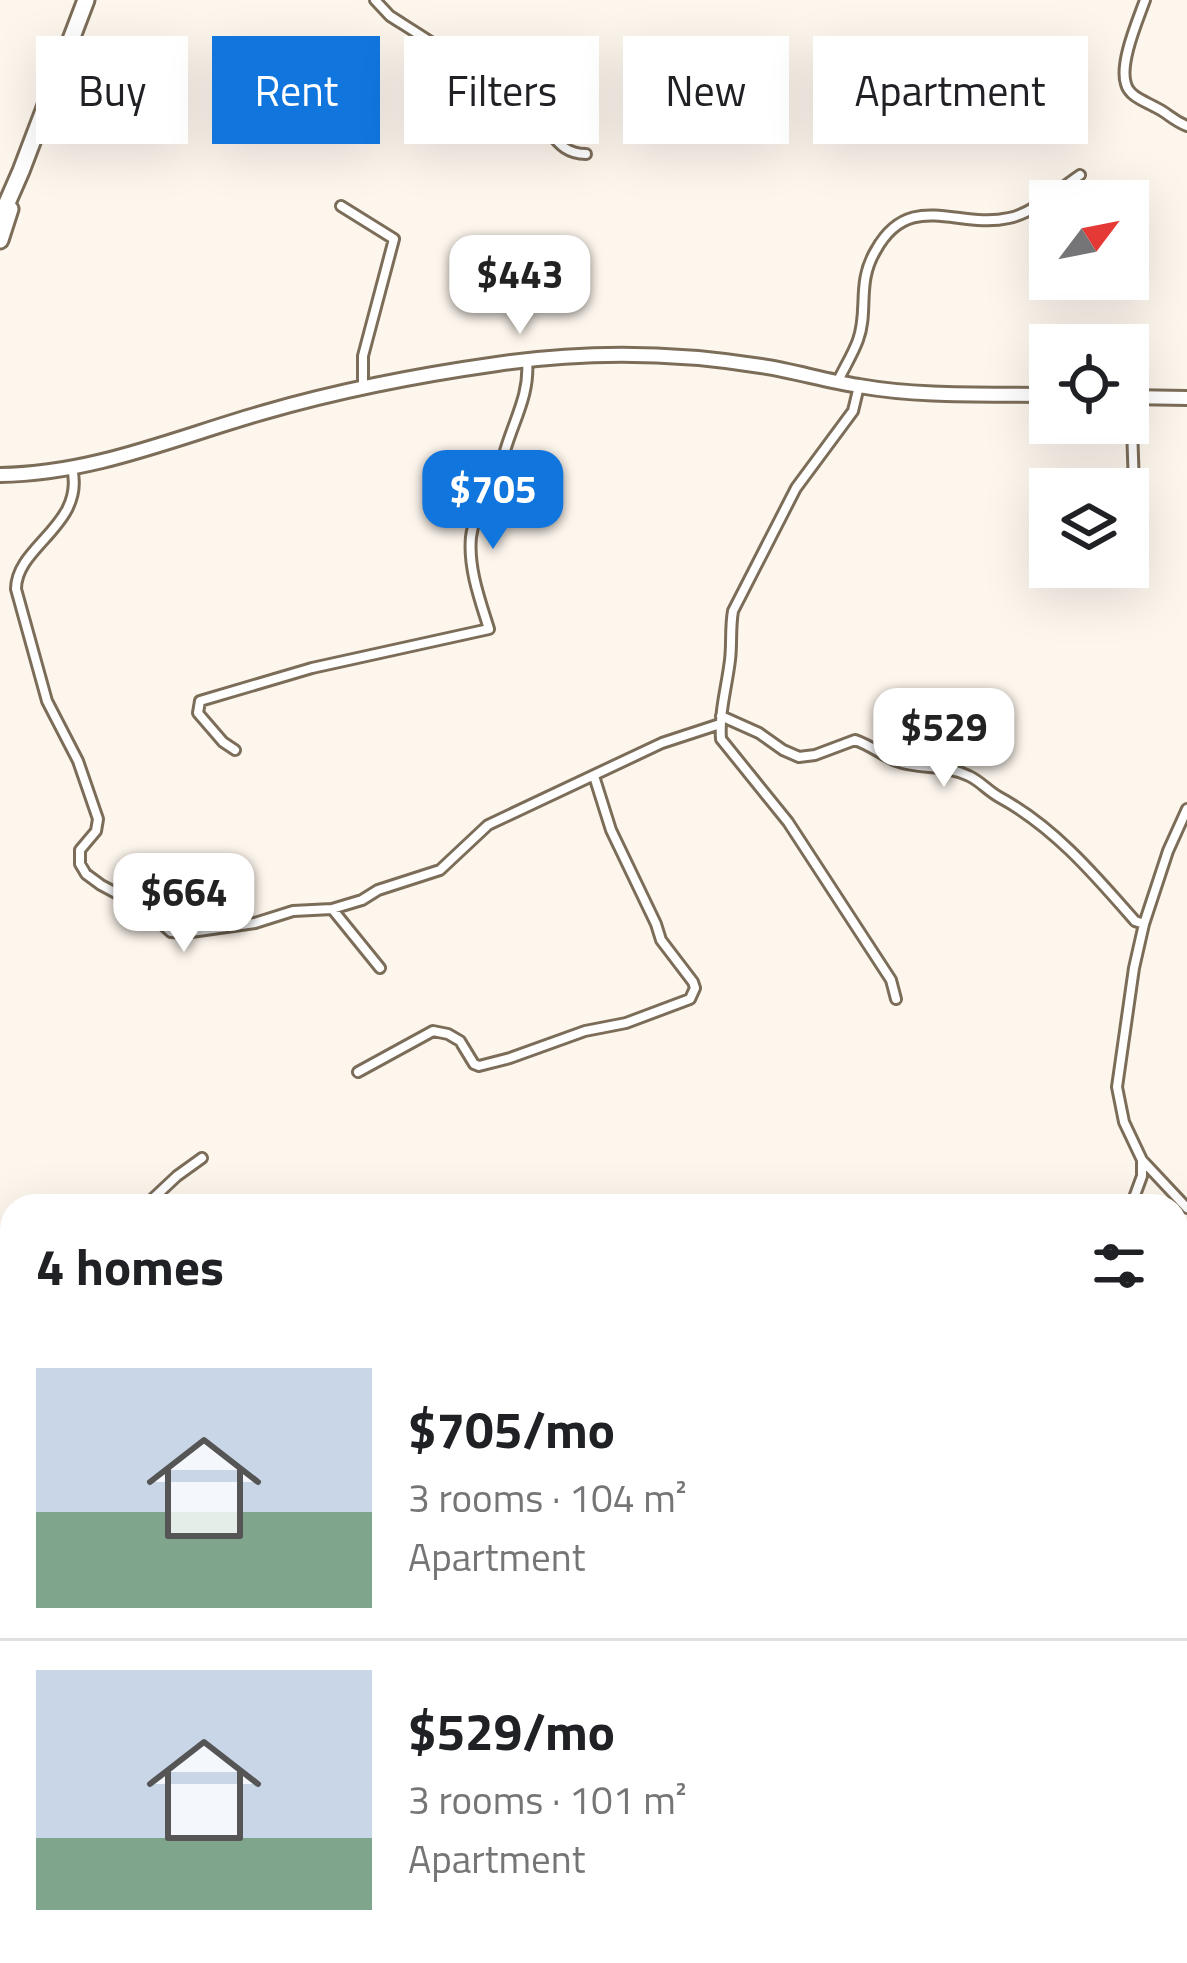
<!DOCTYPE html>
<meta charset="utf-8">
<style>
:root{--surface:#fff;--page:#f2f2f2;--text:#202124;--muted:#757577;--line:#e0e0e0;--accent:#1075dd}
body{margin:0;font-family:"Titillium Web",sans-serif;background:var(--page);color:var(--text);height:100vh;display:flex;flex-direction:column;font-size:45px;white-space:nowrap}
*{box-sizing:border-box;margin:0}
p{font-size:39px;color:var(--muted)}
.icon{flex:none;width:66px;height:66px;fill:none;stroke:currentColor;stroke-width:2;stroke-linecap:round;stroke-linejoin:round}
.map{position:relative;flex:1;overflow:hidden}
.side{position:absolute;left:0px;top:1194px;width:1188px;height:771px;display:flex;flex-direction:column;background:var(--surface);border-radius:36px 36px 0 0;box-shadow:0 12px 48px #0002}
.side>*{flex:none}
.hud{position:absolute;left:36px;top:36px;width:1116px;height:108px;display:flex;gap:24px}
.needle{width:78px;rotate:58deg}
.buttons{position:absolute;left:1029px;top:180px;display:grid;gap:24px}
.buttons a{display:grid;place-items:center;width:120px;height:120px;border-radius:0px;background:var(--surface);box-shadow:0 12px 48px #0002;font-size:60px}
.price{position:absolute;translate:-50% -102px;padding:0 27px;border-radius:24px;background:#fff;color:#222;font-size:39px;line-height:78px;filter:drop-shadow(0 3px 6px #0008)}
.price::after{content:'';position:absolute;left:50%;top:72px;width:36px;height:27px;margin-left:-18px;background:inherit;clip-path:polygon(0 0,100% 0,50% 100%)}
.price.current{background:var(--accent);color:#fff}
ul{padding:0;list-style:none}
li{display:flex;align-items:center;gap:36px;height:300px;padding:0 36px}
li+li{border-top:3px solid var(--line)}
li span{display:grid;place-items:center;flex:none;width:336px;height:240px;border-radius:0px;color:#555}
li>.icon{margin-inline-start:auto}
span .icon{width:144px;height:144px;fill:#fffc;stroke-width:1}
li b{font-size:51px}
h2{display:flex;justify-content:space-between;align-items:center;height:144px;padding:0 36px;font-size:51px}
.pill{padding:0 42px;border-radius:0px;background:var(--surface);box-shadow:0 12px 48px #0002;font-size:42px;line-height:108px}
.pill.current{background:var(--accent);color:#fff}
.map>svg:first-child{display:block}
</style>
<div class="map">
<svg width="1187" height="1963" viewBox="0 0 1187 1963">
<rect width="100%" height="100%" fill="#fdf6ed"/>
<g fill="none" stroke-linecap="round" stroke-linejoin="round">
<path stroke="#bb9156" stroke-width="3" d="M1176 1709 1187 1715
M517 1963 518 1953"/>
<g stroke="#7c6d59" stroke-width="14">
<path id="street" d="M375 0 390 16C442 49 496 82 541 123 556 138 562 154 586 154
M1145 0C1138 20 1119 63 1126 84 1129 96 1144 101 1155 107 1168 113 1172 120 1187 126
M341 206 394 239 363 356V387
M838 381C844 368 853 354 858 340 869 310 856 283 876 250 910 189 958 230 1009 218 1034 213 1059 189 1080 175
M859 386 853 411 796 488 733 611C730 628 732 644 730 660 727 686 719 712 721 739L788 822 891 980 896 999
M72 468C86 525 16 546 16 589L47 701 78 761 98 819 96 831 80 850V864L86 874 101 885 144 908 171 932 184 933 255 923 293 911 332 909 362 900 378 890 440 870 488 825 662 743 720 724
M1129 524 1135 516 1131 397
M721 716 759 733 783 750 799 757 815 755 855 740C870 745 882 755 896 761 920 770 945 764 969 776 980 781 988 791 999 797 1054 827 1094 874 1135 921L1144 924
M235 750 223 742 198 713 200 701 312 668 489 629C480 600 468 568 471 537 473 517 487 504 495 487 501 475 502 463 505 451 514 420 530 394 527 361
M1187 809 1168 851 1144 924 1134 968 1117 1087 1124 1122 1142 1160 1187 1208
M333 910 380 968
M358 1072 433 1031 448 1034 460 1041 474 1064 479 1066 510 1058 585 1031 626 1023 690 999 695 988 693 982 661 940 656 924 611 830 594 776
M145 1206 177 1176 202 1158
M1131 1206 1142 1176V1162
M0 1334 12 1338
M0 1496 12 1498
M0 1508 5 1524C0 1545 4 1574 12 1595
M0 1662 12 1640
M1079 1953 1084 1963
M1175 1963 1183 1944"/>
</g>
<g stroke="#7c6d59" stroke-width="18">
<path id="secondary" d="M1128 397 1187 398
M0 475C93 474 177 437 265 412 341 390 419 375 497 364 584 351 674 352 761 366 794 371 826 381 859 386 921 397 987 394 1050 395"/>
</g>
<g stroke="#7c6d59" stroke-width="21">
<path id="highway" d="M0 219 21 171 86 0
M0 240 10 209"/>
</g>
<use href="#street" stroke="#fff" stroke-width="8"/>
<use href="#secondary" stroke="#fff" stroke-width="12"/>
<use href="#highway" stroke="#fff" stroke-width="15"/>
</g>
</svg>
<div class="buttons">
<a><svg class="needle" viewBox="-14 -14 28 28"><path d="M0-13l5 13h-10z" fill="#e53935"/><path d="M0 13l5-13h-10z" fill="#757577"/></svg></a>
<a><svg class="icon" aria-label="locate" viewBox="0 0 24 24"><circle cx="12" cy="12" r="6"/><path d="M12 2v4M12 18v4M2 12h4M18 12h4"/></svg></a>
<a><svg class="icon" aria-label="layers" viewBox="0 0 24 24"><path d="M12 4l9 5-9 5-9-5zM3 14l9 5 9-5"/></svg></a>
</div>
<b class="price" style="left:520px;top:337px">$443</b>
<b class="price current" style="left:493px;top:552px">$705</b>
<b class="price" style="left:944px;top:790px">$529</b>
<b class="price" style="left:184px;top:955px">$664</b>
<div class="hud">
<a class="pill">Buy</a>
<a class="pill current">Rent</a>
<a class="pill">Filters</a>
<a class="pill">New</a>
<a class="pill">Apartment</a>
</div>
<section class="side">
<h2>4 homes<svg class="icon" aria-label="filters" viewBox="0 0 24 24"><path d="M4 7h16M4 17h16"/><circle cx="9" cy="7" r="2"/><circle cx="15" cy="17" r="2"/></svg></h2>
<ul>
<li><span style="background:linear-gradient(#c9d6e8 60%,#7fa58c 0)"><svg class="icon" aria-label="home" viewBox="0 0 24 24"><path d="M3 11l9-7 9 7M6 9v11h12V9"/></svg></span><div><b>$705/mo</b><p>3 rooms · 104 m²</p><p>Apartment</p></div></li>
<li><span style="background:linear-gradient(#c9d6e8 70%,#7fa58c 0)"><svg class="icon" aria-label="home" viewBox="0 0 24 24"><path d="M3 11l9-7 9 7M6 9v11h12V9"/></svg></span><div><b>$529/mo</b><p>3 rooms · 101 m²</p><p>Apartment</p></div></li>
</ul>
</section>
</div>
